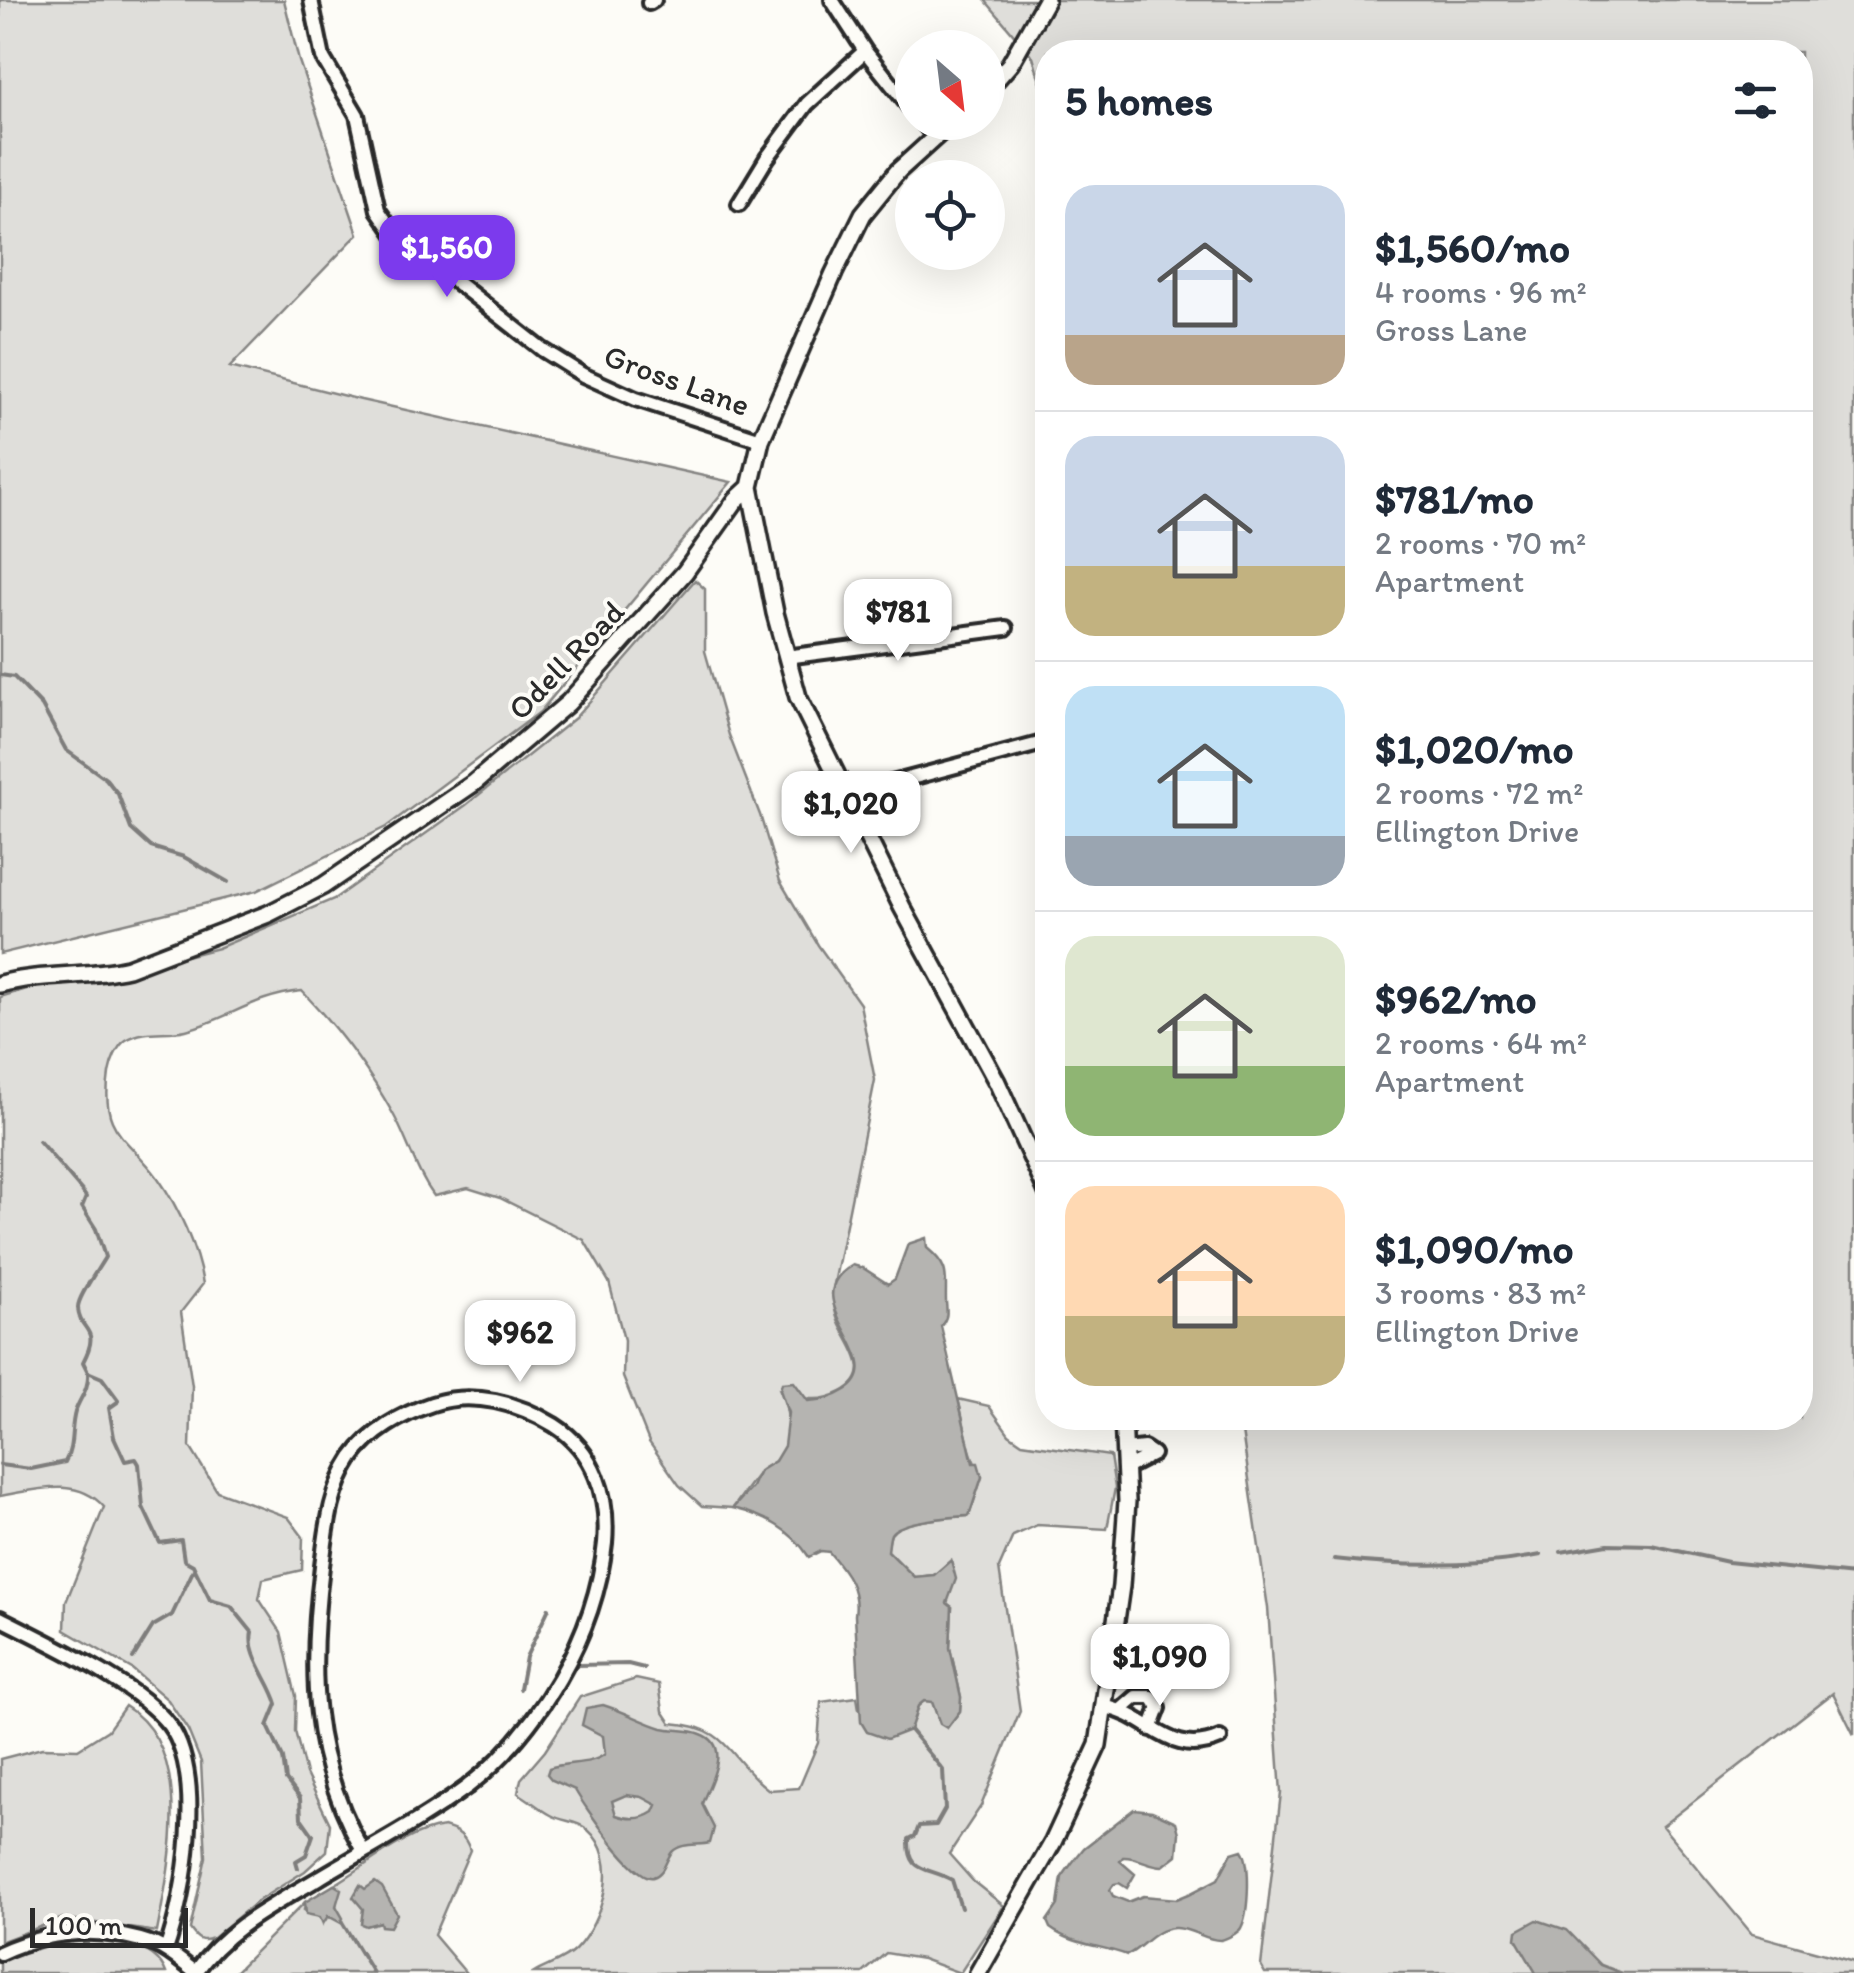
<!DOCTYPE html>
<meta charset="utf-8">
<style>
:root{--surface:#fff;--page:#f6f6f7;--text:#1f2937;--muted:#747a83;--line:#e0e1e3;--accent:#7c3aed}
body{margin:0;font-family:Itim,sans-serif;background:var(--page);color:var(--text);height:100vh;display:flex;flex-direction:column;font-size:38px;white-space:nowrap}
*{box-sizing:border-box;margin:0}
p{font-size:32px;color:var(--muted)}
.icon{flex:none;width:55px;height:55px;fill:none;stroke:currentColor;stroke-width:2;stroke-linecap:round;stroke-linejoin:round}
.map{position:relative;flex:1;overflow:hidden}
.details{position:absolute;left:1035px;top:40px;width:778px;height:1390px;display:flex;flex-direction:column;background:var(--surface);border-radius:40px;box-shadow:0 10px 40px #0002}
.details>*{flex:none}
.needle{width:65px;rotate:152deg}
.fabs{position:absolute;left:895px;top:30px;display:grid;gap:20px}
.fabs a{display:grid;place-items:center;width:110px;height:110px;border-radius:50%;background:var(--surface);box-shadow:0 10px 40px #0002;font-size:50px}
.scale{position:absolute;left:30px;bottom:25px;width:158px;box-sizing:border-box;padding-left:10px;border:5px solid #2b2b2b;border-top:0;font-size:28px;line-height:35px;white-space:nowrap;color:#2b2b2b;-webkit-text-stroke:8px #fdfcf7;paint-order:stroke}
.price{position:absolute;translate:-50% -85px;padding:0 22px;border-radius:20px;background:#fff;color:#222;font-size:32px;line-height:65px;filter:drop-shadow(0 2px 5px #0008)}
.price::after{content:'';position:absolute;left:50%;top:60px;width:30px;height:22px;margin-left:-15px;background:inherit;clip-path:polygon(0 0,100% 0,50% 100%)}
.price.active{background:var(--accent);color:#fff}
ul{padding:0;list-style:none}
li{display:flex;align-items:center;gap:30px;height:250px;padding:0 30px}
li+li{border-top:2px solid var(--line)}
li span{display:grid;place-items:center;flex:none;width:280px;height:200px;border-radius:30px;color:#555}
li>.icon{margin-inline-start:auto}
span .icon{width:120px;height:120px;fill:#fffc;stroke-width:1}
li b{font-size:42px}
h2{display:flex;justify-content:space-between;align-items:center;height:120px;padding:0 30px;font-size:42px}
.map>svg:first-child{display:block}
</style>
<div class="map">
<svg width="1854" height="1973" viewBox="0 0 1854 1973">
<rect width="100%" height="100%" fill="#fdfcf7"/>
<filter id="ink" filterUnits="userSpaceOnUse"><feTurbulence type="fractalNoise" baseFrequency=".01" numOctaves="2"/><feDisplacementMap in="SourceGraphic" scale="20" xChannelSelector="R" yChannelSelector="G"/><feConvolveMatrix kernelMatrix="1 2 1 2 8 2 1 2 1" color-interpolation-filters="sRGB"/></filter>
<g filter="url(#ink)">
<path fill="#dfdeda" stroke="#858482" stroke-width="2.5" d="M0 0H284L299 61 358 234 230 367 361 400 731 482 540 712 386 827 256 891 0 954Z
M985 0H1854V1735L1833 1693 1662 1826 1752 1934 1854 1962V1973H1265L1261 1966 1281 1793 1268 1608 1240 1418H1800V52H1048L1047 106 1033 57Z
M695 580 705 589V651L729 735 760 815 780 881 818 945 860 1004 875 1080 832 1294C834 1304 835 1316 840 1325 852 1349 875 1375 841 1392 817 1404 804 1399 780 1390 790 1409 792 1443 776 1460 774 1463 764 1467 762 1469 757 1474 739 1500 733 1508L702 1506 679 1485 649 1442 623 1377 624 1340 609 1282 584 1240 500 1198 468 1188 434 1196C415 1170 408 1140 392 1112 368 1069 336 1027 302 991 253 996 229 1019 186 1030 165 1035 146 1028 126 1040 117 1046 111 1062 109 1073 100 1134 127 1136 158 1178 179 1208 197 1248 203 1284L181 1312 192 1386 190 1447 217 1491 288 1517 303 1537 302 1570 263 1579 259 1599 281 1632 296 1696 295 1731 306 1774 330 1824 327 1851 305 1871 256 1902 213 1938C201 1943 197 1939 190 1929L206 1857 201 1762 188 1730 168 1700 132 1669 65 1630 66 1602 104 1507C77 1476 36 1490 0 1496V997L30 988 95 979 218 948 334 899 466 805 575 718Z
M958 1399 989 1406 1009 1434 1022 1443 1110 1456 1115 1488 1107 1529 1037 1525 1013 1536 999 1568 1020 1711 981 1806 949 1854 974 1882 1004 1906 960 1973 922 1959 886 1953 863 1973H534C546 1966 565 1960 575 1950 603 1921 622 1859 587 1829 575 1820 563 1822 551 1815 540 1809 530 1800 518 1793L521 1779 545 1751 580 1697 636 1679 659 1684 663 1711 671 1723C731 1727 728 1759 769 1790L799 1788 818 1743 821 1702 857 1697 859 1709 914 1719 918 1706 924 1701H932L940 1723 947 1727 960 1711 961 1697 950 1648 952 1607 947 1604 951 1561 934 1575 914 1577 887 1550C889 1545 889 1539 891 1534 900 1519 953 1517 969 1516L982 1477C967 1453 966 1427 958 1399Z
M125 1706C196 1749 170 1864 157 1932L63 1918 0 1942V1759L42 1748 78 1749 108 1730Z
M444 1827C459 1831 465 1836 470 1850L434 1935 466 1973H234L305 1902 304 1910 321 1917 335 1918 338 1886 334 1885C368 1865 404 1832 444 1827Z
M62 1937C93 1939 154 1937 166 1973H0V1958Z"/>
<path fill="#b5b4b1" stroke="#7e7d7b" stroke-width="2.5" fill-rule="evenodd" d="M926 1238 927 1248C951 1268 945 1276 946 1302 947 1313 948 1317 941 1326L973 1463H978L982 1477 969 1516C954 1517 900 1520 891 1534 889 1539 889 1545 888 1551L914 1577 934 1575 951 1560 956 1579 947 1603 952 1607 950 1648 961 1697 960 1711 947 1728 940 1724 932 1702 924 1701 918 1706 910 1730 887 1739 867 1732 861 1722 855 1615C859 1589 846 1572 829 1552L821 1551 809 1557C791 1529 765 1516 733 1508L752 1487 759 1471 775 1461 784 1446 788 1413 780 1390 782 1383 794 1382 808 1401C821 1401 835 1397 846 1390 895 1360 790 1299 853 1265L863 1268 888 1284 895 1279 908 1244Z
M603 1705C624 1711 642 1722 662 1728 675 1731 690 1729 701 1734 734 1746 708 1785 702 1804L714 1828 710 1843C698 1846 682 1842 672 1852 665 1861 665 1873 653 1877 636 1882 584 1806 575 1790L552 1780 547 1774 549 1768C567 1761 590 1766 605 1754L603 1736 582 1725 586 1708ZM626 1795 642 1797 657 1805 654 1812C642 1820 630 1820 616 1815L612 1801Z
M1134 1809 1152 1811 1176 1822 1179 1833 1177 1855 1163 1866C1149 1866 1136 1856 1123 1857L1120 1861 1135 1874 1127 1888 1119 1883 1114 1884 1110 1890 1113 1896 1128 1902 1143 1896 1177 1899 1189 1894 1218 1879 1232 1853 1242 1850C1251 1863 1249 1913 1241 1928 1238 1933 1226 1939 1221 1940 1206 1941 1190 1927 1174 1928 1153 1929 1144 1947 1127 1955 1100 1945 1073 1945 1050 1928L1047 1921 1058 1905 1062 1877 1072 1863 1084 1848Z
M375 1882 382 1887 397 1914 390 1927 381 1926 380 1922 366 1926 361 1924 363 1909 353 1897 360 1885 365 1889Z
M334 1885 341 1889 336 1906 343 1918 341 1923 328 1916 323 1924 320 1917 306 1914 305 1902Z
M1537 1920 1567 1930 1601 1965 1622 1973H1536L1516 1939 1517 1931Z"/>
<g fill="none" stroke-linecap="round" stroke-linejoin="round">
<path stroke="#7e7d7b" stroke-width="4" d="M0 675 14 677 42 706 66 750 106 779 118 794 131 829 151 847 184 857 228 882
M39 1141 82 1191 86 1197 82 1207 96 1229 105 1257C99 1268 77 1298 78 1308 79 1333 102 1326 83 1362L88 1372 102 1378 119 1401 109 1408 114 1437 125 1461 136 1459 139 1464 143 1507 160 1543 181 1540 184 1560 193 1565 210 1600 231 1606 252 1632C247 1656 271 1681 277 1704L268 1726 283 1758 286 1780 300 1798 301 1818 313 1835 306 1855 296 1861 298 1868
M0 1465 31 1469 65 1462C74 1446 70 1429 75 1412 80 1397 89 1390 88 1373
M1561 1552 1608 1544 1651 1545 1728 1562 1854 1575
M1334 1559C1403 1567 1473 1568 1541 1555
M133 1658 153 1626 172 1615 194 1569
M578 1665 628 1664 644 1668
M520 1689 526 1657 549 1608
M910 1730 943 1770 945 1809 936 1825 919 1826 915 1836 909 1839C908 1874 926 1866 952 1880L961 1908
M342 1922 373 1973"/>
<g stroke="#2b2b2b" stroke-width="20">
<path id="minor" d="M311 0 323 58 357 115 378 210 394 233 543 350 583 375 636 399 761 440
M832 0 865 51 912 110
M649 3 654 0
M923 122 935 138
M739 204 767 158 807 104 865 51
M786 657 1006 628
M847 795 1039 744H1048
M1125 1450 1144 1448 1153 1454 1126 1468
M0 1618C47 1642 138 1684 169 1725 206 1774 185 1897 166 1950
M1105 1707C1151 1715 1169 1760 1220 1738
M1121 1710 1136 1697H1152L1159 1708 1151 1729
M0 1953C50 1930 103 1926 156 1945 170 1951 183 1963 195 1972
M195 1973C226 1928 274 1905 319 1878 369 1848 421 1821 467 1787 539 1731 596 1634 605 1543 609 1497 595 1451 554 1425 518 1403 473 1390 432 1404 402 1414 370 1432 352 1458 330 1491 327 1528 322 1566 309 1670 310 1757 363 1851"/>
</g>
<g stroke="#2b2b2b" stroke-width="22">
<path id="tertiary" d="M988 89 1010 64 1046 0
M750 487 775 613 798 697 902 907 997 1082 1048 1194
M0 984C42 973 85 978 128 968L268 914 323 886 474 783 568 703 685 572 736 500 750 487 761 440 834 273 863 214 898 171 952 122
M978 1973 1053 1842 1098 1745 1121 1586 1127 1501 1123 1418"/>
</g>
<use href="#minor" stroke="#fdfcf7" stroke-width="12"/>
<use href="#tertiary" stroke="#fdfcf7" stroke-width="15"/>
</g>
</g>
<g text-anchor="middle" stroke-width="8" stroke-linejoin="round" paint-order="stroke">
<g font-size="32" fill="#2b2b2b" stroke="#fdfcf7">
<text transform="translate(677 380) rotate(20)" y="11">Gross Lane</text>
<text transform="translate(566 660) rotate(-46)" y="11">Odell Road</text>
</g>
</g>
</svg>
<div class="fabs">
<a><svg class="needle" viewBox="-14 -14 28 28"><path d="M0-13l5 13h-10z" fill="#e53935"/><path d="M0 13l5-13h-10z" fill="#747a83"/></svg></a>
<a><svg class="icon" aria-label="locate" viewBox="0 0 24 24"><circle cx="12" cy="12" r="6"/><path d="M12 2v4M12 18v4M2 12h4M18 12h4"/></svg></a>
</div>
<div class="scale">100 m</div>
<b class="price active" style="left:447px;top:300px">$1,560</b>
<b class="price" style="left:898px;top:664px">$781</b>
<b class="price" style="left:851px;top:856px">$1,020</b>
<b class="price" style="left:520px;top:1385px">$962</b>
<b class="price" style="left:1160px;top:1709px">$1,090</b>
<section class="details">
<h2>5 homes<svg class="icon" aria-label="filters" viewBox="0 0 24 24"><path d="M4 7h16M4 17h16"/><circle cx="9" cy="7" r="2"/><circle cx="15" cy="17" r="2"/></svg></h2>
<ul>
<li><span style="background:linear-gradient(#c9d6e8 75%,#b9a48a 0)"><svg class="icon" aria-label="home" viewBox="0 0 24 24"><path d="M3 11l9-7 9 7M6 9v11h12V9"/></svg></span><div><b>$1,560/mo</b><p>4 rooms · 96 m²</p><p>Gross Lane</p></div></li>
<li><span style="background:linear-gradient(#c9d6e8 65%,#c2b280 0)"><svg class="icon" aria-label="home" viewBox="0 0 24 24"><path d="M3 11l9-7 9 7M6 9v11h12V9"/></svg></span><div><b>$781/mo</b><p>2 rooms · 70 m²</p><p>Apartment</p></div></li>
<li><span style="background:linear-gradient(#bfe0f5 75%,#9aa5b1 0)"><svg class="icon" aria-label="home" viewBox="0 0 24 24"><path d="M3 11l9-7 9 7M6 9v11h12V9"/></svg></span><div><b>$1,020/mo</b><p>2 rooms · 72 m²</p><p>Ellington Drive</p></div></li>
<li><span style="background:linear-gradient(#dfe7d0 65%,#8fb573 0)"><svg class="icon" aria-label="home" viewBox="0 0 24 24"><path d="M3 11l9-7 9 7M6 9v11h12V9"/></svg></span><div><b>$962/mo</b><p>2 rooms · 64 m²</p><p>Apartment</p></div></li>
<li><span style="background:linear-gradient(#ffd9b3 65%,#c2b280 0)"><svg class="icon" aria-label="home" viewBox="0 0 24 24"><path d="M3 11l9-7 9 7M6 9v11h12V9"/></svg></span><div><b>$1,090/mo</b><p>3 rooms · 83 m²</p><p>Ellington Drive</p></div></li>
</ul>
</section>
</div>
